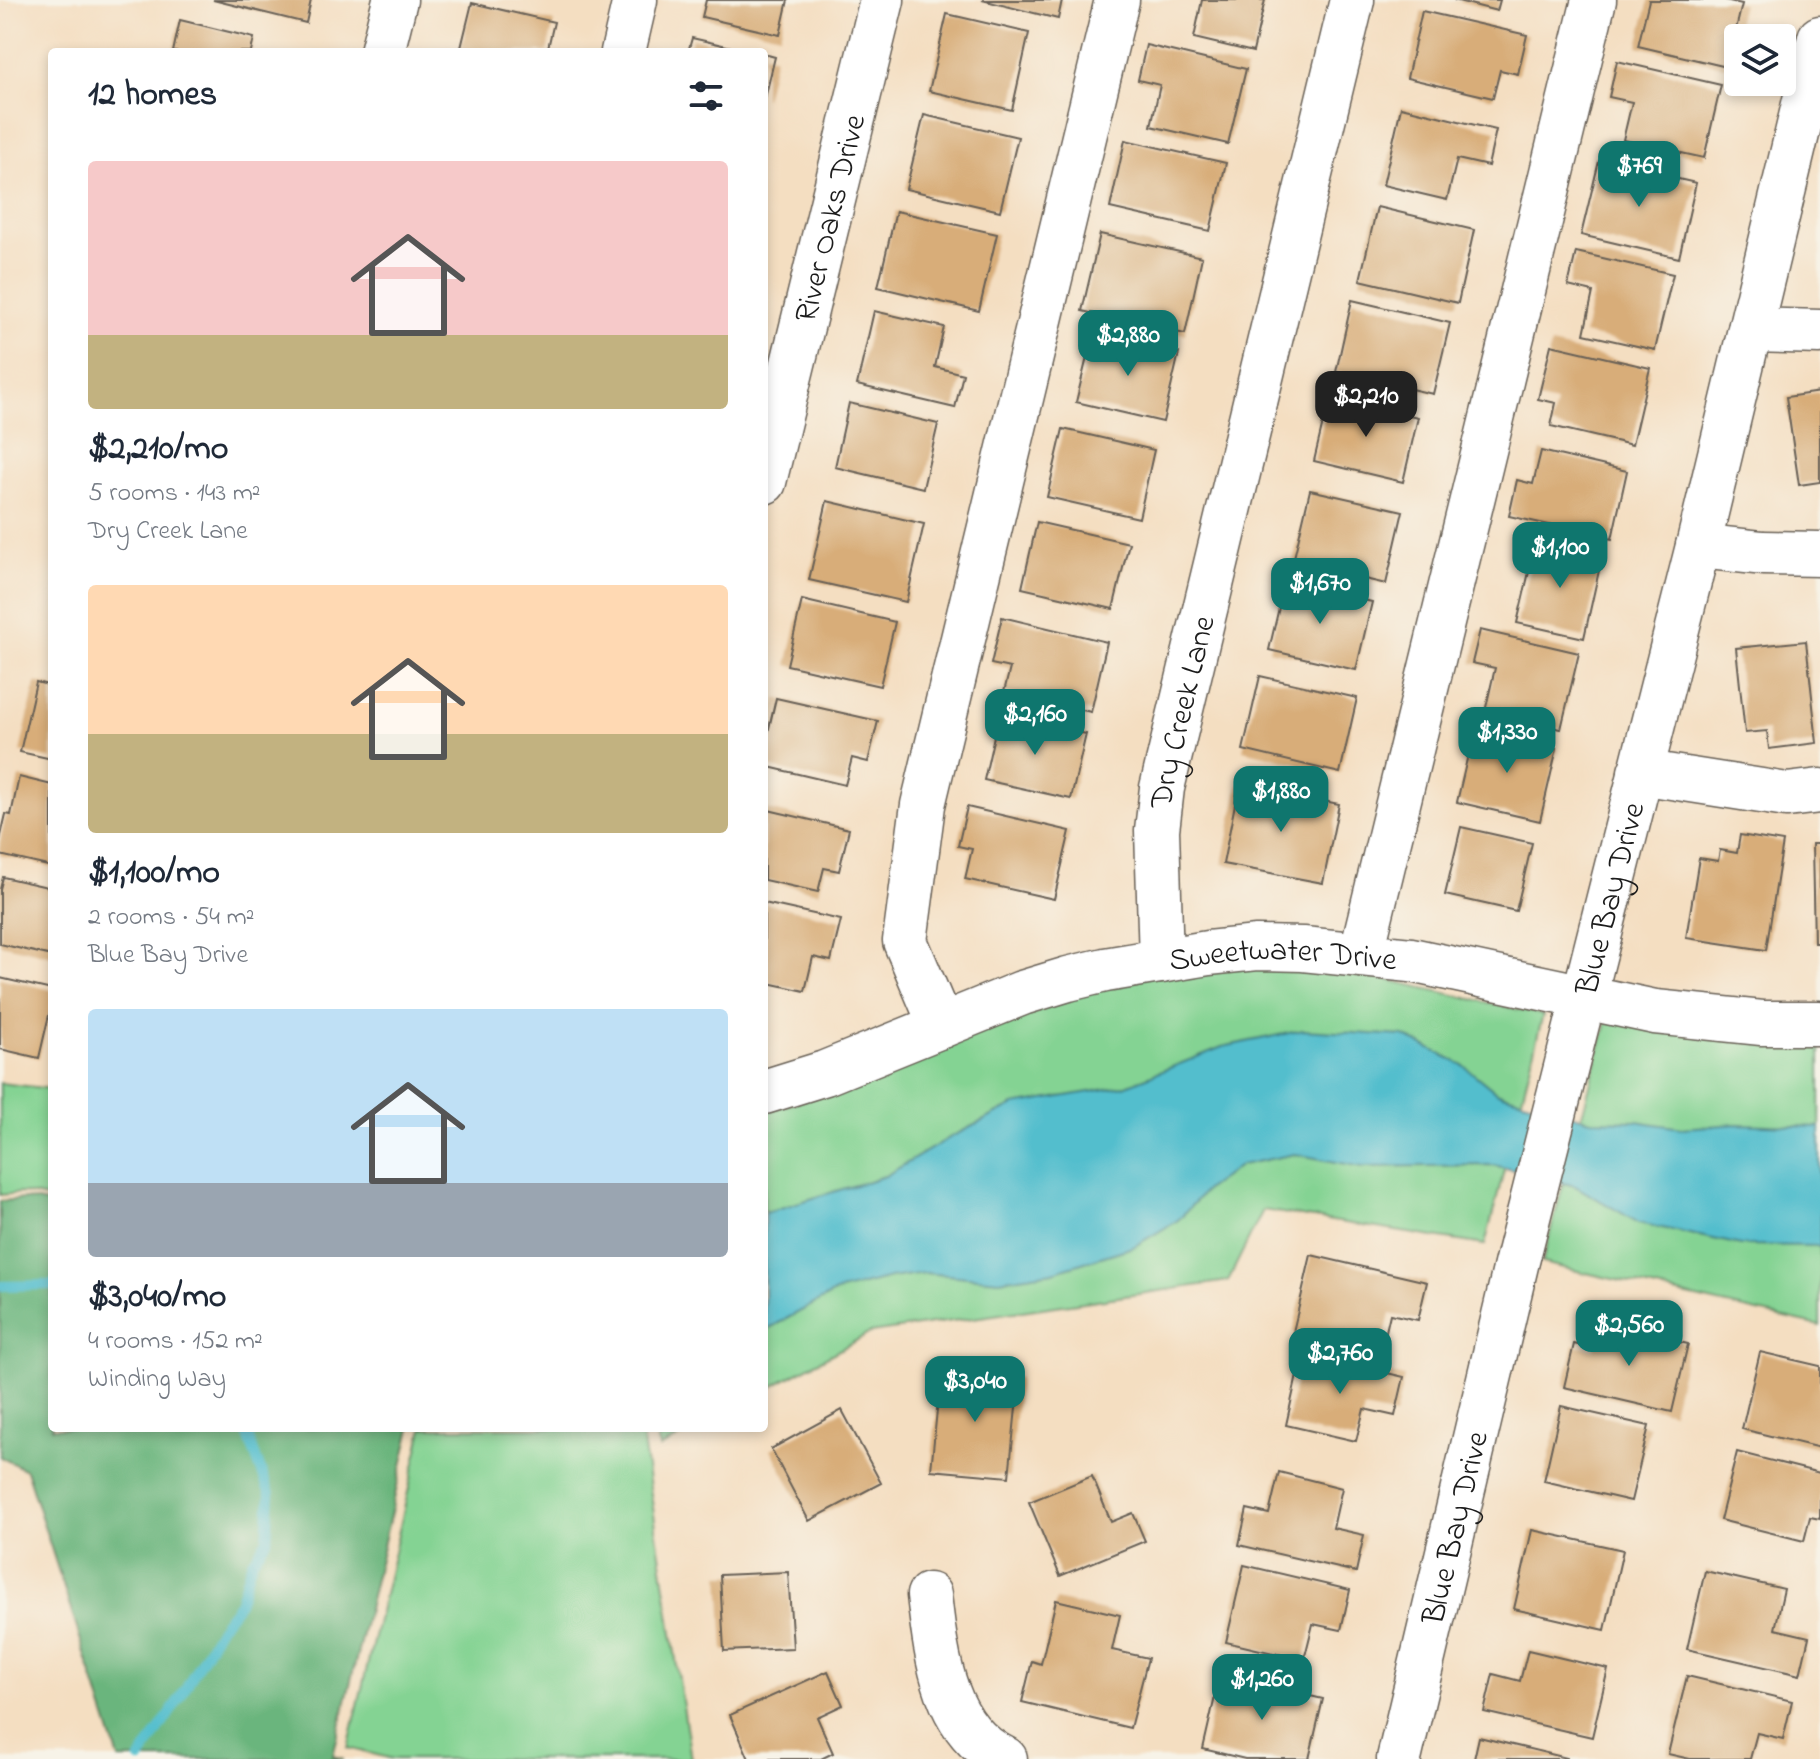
<!DOCTYPE html>
<meta charset="utf-8">
<style>
:root{--surface:#fff;--page:#f2f2f3;--text:#1f2937;--muted:#747a83;--accent:#0f766e}
body{margin:0;font-family:"Indie Flower",sans-serif;background:var(--page);color:var(--text);height:100vh;display:flex;flex-direction:column;font-size:30px;white-space:nowrap}
*{box-sizing:border-box;margin:0}
p{font-size:26px;color:var(--muted)}
.icon{flex:none;width:44px;height:44px;fill:none;stroke:currentColor;stroke-width:2;stroke-linecap:round;stroke-linejoin:round}
.map{position:relative;flex:1;overflow:hidden}
.details{position:absolute;left:48px;top:48px;width:720px;height:1384px;display:flex;flex-direction:column;background:var(--surface);border-radius:8px;box-shadow:0 4px 12px #0003}
.details>*{flex:none}
.fabs{position:absolute;left:1724px;top:24px;display:grid;gap:16px}
.fabs a{display:grid;place-items:center;width:72px;height:72px;border-radius:8px;background:var(--surface);box-shadow:0 4px 12px #0003;font-size:40px}
.price{position:absolute;translate:-50% -68px;padding:0 18px;border-radius:16px;background:var(--accent);color:#fff;font-size:26px;line-height:52px;filter:drop-shadow(0 2px 4px #0008)}
.price::after{content:'';position:absolute;left:50%;top:48px;width:24px;height:18px;margin-left:-12px;background:inherit;clip-path:polygon(0 0,100% 0,50% 100%)}
.price.selected{background:#222;color:#fff}
ul{padding:0;list-style:none}
li{display:grid;align-content:center;gap:16px;height:424px;padding:0 40px}
li span{display:grid;place-items:center;height:248px;border-radius:8px;color:#555}
li>.icon{margin-inline-start:auto}
span .icon{width:144px;height:144px;fill:#fffc;stroke-width:1}
li b{font-size:34px}
h2{display:flex;justify-content:space-between;align-items:center;height:96px;padding:0 40px;font-size:34px}
.map>svg:first-child{display:block}
</style>
<div class="map">
<svg width="1820" height="1759" viewBox="0 0 1820 1759">
<rect width="100%" height="100%" fill="#f7f3e8"/>
<filter id="ink" filterUnits="userSpaceOnUse"><feTurbulence type="fractalNoise" baseFrequency=".0125" numOctaves="2"/><feDisplacementMap in="SourceGraphic" scale="16" xChannelSelector="R" yChannelSelector="G"/><feConvolveMatrix kernelMatrix="1 2 1 2 8 2 1 2 1" color-interpolation-filters="sRGB"/></filter>
<filter id="wash" filterUnits="userSpaceOnUse"><feTurbulence type="fractalNoise" baseFrequency=".006" numOctaves="4" result="noise"/><feDisplacementMap in="SourceGraphic" scale="32" xChannelSelector="R" yChannelSelector="G"/><feGaussianBlur stdDeviation="1.8" result="paint"/><feColorMatrix in="noise" values="0 0 0 0 0 0 0 0 0 0 0 0 0 0 0 0 0 1.4 0 .05"/><feComposite in="paint" operator="in"/></filter>
<g filter="url(#wash)">
<rect width="100%" height="100%" fill="#f4dec1"/>
<path fill="#84d393" stroke="#507858" stroke-width="2" d="M1239 958 1388 980 1543 1015 1485 1245 1263 1210 1228 1281 870 1333 764 1391V1112L869 1080 1002 1021 1110 983Z
M1607 1022 1820 1035V1326L1542 1263Z
M0 1083 52 1089V1199L23 1193 0 1195Z
M423 1428H641L691 1759H393L348 1748Z
M654 1428H697L660 1448Z"/>
<path fill="#6bb57d" stroke="#44684c" stroke-width="2" d="M26 1199 52 1204V1428H411L333 1756 344 1759H119L26 1470 0 1457V1201Z"/>
<path fill="#52becd" stroke="#376d74" stroke-width="2" d="M1303 1030 1404 1036 1463 1065 1496 1092 1591 1120 1636 1121 1681 1128 1737 1124 1820 1127V1246L1741 1245 1639 1223 1575 1186 1494 1165 1362 1167 1295 1154 1241 1165 1207 1189 1178 1220 1133 1247 1053 1272 999 1280 925 1273 890 1278 836 1292 764 1331V1213L885 1176 951 1137 1014 1105 1124 1086 1222 1047Z"/>
<g fill="none" stroke-linecap="round" stroke-linejoin="round">
<path stroke="#52becd" stroke-width="10" d="M0 1286 52 1285
M140 1759 181 1696 220 1627 239 1603 252 1561 267 1540 270 1494 245 1428"/>
</g>
<g id="blocks">
<path fill="#d8ad79" d="M213 0H311L306 23Z
M706 0H788L780 35 702 17Z
M982 0H1062L1058 19Z
M1202 0H1265L1253 52 1194 38Z
M1454 0H1500L1497 11Z
M1649 0H1725L1742 4 1727 67 1638 46Z
M472 3 554 22 547 52H460Z
M1422 11 1527 35 1518 74 1500 70 1493 98 1407 78Z
M947 14 1029 33 1012 110 929 91Z
M180 20 254 38 251 52H173Z
M692 38 749 51V52H688Z
M1146 45 1246 69 1228 144 1151 126 1160 85 1138 80Z
M764 54 775 57 765 98H764Z
M1617 61 1721 85 1704 158 1623 140 1632 102 1609 97Z
M1401 107 1496 130 1488 166 1457 159 1447 200 1383 185Z
M924 115 1018 137 1000 211 906 189Z
M1125 140 1226 163 1210 231 1110 208Z
M1599 161 1696 183 1679 258 1581 235Z
M1377 207 1474 230 1458 303 1360 280Z
M896 211 997 234 979 311 878 287Z
M1100 234 1202 257 1185 334 1082 311Z
M1576 252 1673 274 1655 350 1584 334 1593 292 1568 286Z
M1352 300 1450 323 1433 394 1336 372Z
M874 311 944 327 935 367 963 374 955 408 857 385Z
M1093 333 1179 353 1163 422 1076 402Z
M1551 345 1650 368 1632 445 1551 426 1556 403 1538 399Z
M1820 392V482L1799 485 1786 397Z
M1329 397 1418 417 1403 482 1314 461Z
M849 403 938 424 923 488 835 467Z
M1063 429 1154 450 1139 518 1047 497Z
M1541 451 1627 471 1612 539 1509 516 1517 480 1533 484Z
M1310 490 1403 511 1386 584 1293 562Z
M827 501 924 524 906 602 809 580Z
M1037 522 1129 543 1113 609 1022 588Z
M1536 542 1602 557 1584 638 1517 623Z
M1285 582 1372 602 1356 670 1269 650Z
M802 600 895 622 880 686 787 665Z
M1002 617 1107 642 1091 712 1004 692 1010 668 991 664Z
M1480 630 1579 653 1561 729 1485 712 1495 668 1472 663Z
M1806 641 1817 743 1769 749 1767 731 1745 733 1736 648Z
M1260 676 1357 698 1340 773 1243 750Z
M36 682 52 686V759L20 752Z
M776 698 878 721 868 762 852 758 845 785 764 766V750Z
M999 714 1086 734 1071 799 984 780Z
M1474 729 1557 748 1540 821 1457 802Z
M19 777 52 785V867L0 855V840L6 814 11 815Z
M1239 784 1339 804 1323 883 1223 864Z
M967 807 1070 831 1054 899 965 879 972 849 958 846Z
M764 809 849 829 839 871 824 868 818 892 764 880Z
M1461 827 1532 843 1516 911 1445 895Z
M1740 835 1783 842 1766 950 1686 938 1699 858 1718 861 1720 850 1737 853Z
M1812 844H1820V943H1814Z
M3 877 52 888V956L0 944V889Z
M764 903 841 920 831 961 813 957 805 991 764 982Z
M0 978 52 990V1002L39 1058 0 1049Z
M1311 1255 1427 1282 1418 1320 1390 1314 1381 1353 1293 1332Z
M1599 1323 1688 1344 1672 1412 1564 1387 1574 1344 1594 1349Z
M1760 1352 1820 1366V1448L1742 1429Z
M1302 1353 1404 1377 1395 1416 1364 1409 1356 1441 1286 1425Z
M941 1370 1019 1378 1009 1477 931 1470Z
M1561 1406 1649 1426 1631 1501 1544 1481Z
M842 1410 881 1483 809 1521 771 1449Z
M1737 1452 1820 1473V1519L1810 1517 1804 1541 1720 1520Z
M1279 1472 1342 1488 1333 1528 1364 1535 1356 1572 1239 1545 1247 1509 1269 1514Z
M1092 1476 1111 1522 1133 1513 1145 1541 1060 1576 1029 1502Z
M1532 1530 1623 1550 1605 1630 1514 1609Z
M1244 1565 1350 1590 1341 1630 1313 1624 1304 1660 1226 1642Z
M1705 1571 1784 1589 1775 1629 1809 1637 1800 1675 1687 1649Z
M788 1572 793 1648 724 1651 720 1575Z
M1056 1600 1120 1615 1112 1650 1148 1658 1130 1728 1022 1702 1032 1661 1041 1664Z
M1528 1650 1608 1669 1592 1737 1484 1712 1493 1674 1520 1681Z
M828 1671 843 1705 817 1717 833 1753 821 1759H749L730 1715Z
M1220 1675 1323 1699 1309 1759H1245L1203 1749Z
M1687 1676 1792 1701 1783 1739 1757 1733 1750 1759H1690L1668 1754Z
M1479 1737 1567 1758V1759H1474Z"/>
</g>
</g>
<g filter="url(#ink)">
<use href="#blocks" fill-opacity="0" stroke="#686056" stroke-width="2"/>
<g fill="none" stroke-linecap="round" stroke-linejoin="round">
<g stroke="#686056" stroke-width="47">
<g id="minor">
<path d="M382 52 395 0"/>
<path d="M623 52 635 0"/>
<path d="M1750 330 1820 332"/>
<path id="s1" d="M764 482 882 0"/>
<path d="M1698 546 1763 553 1820 554"/>
<path d="M1640 772 1787 795 1820 791"/>
<path d="M1361 955 1594 0"/>
<path id="s2" d="M1161 961 1157 830 1162 788 1352 0"/>
<path d="M941 1026 905 941 923 805 1117 0"/>
<path id="s3" d="M764 1092 825 1073 1022 993 1068 979 1105 970 1208 953 1257 948 1303 949 1411 960 1655 1012 1762 1023H1820"/>
<path d="M929 1595C936 1654 943 1730 1005 1759"/>
<path id="s4" d="M1399 1759 1516 1265 1698 546 1820 38"/>
</g>
</g>
<use href="#minor" stroke="#fff" stroke-width="44"/>
</g>
</g>
<g text-anchor="middle" stroke-width="6" stroke-linejoin="round" paint-order="stroke">
<g font-size="32" fill="#1c1c1c" stroke="#f7f3e8">
<text dy="11" stroke="none"><textPath href="#s1" startOffset="272">River Oaks Drive</textPath></text>
<text dy="11" stroke="none"><textPath href="#s2" startOffset="252">Dry Creek Lane</textPath></text>
<text dy="11" stroke="none"><textPath href="#s4" startOffset="886">Blue Bay Drive</textPath></text>
<text dy="11" stroke="none"><textPath href="#s3" startOffset="542">Sweetwater Drive</textPath></text>
<text dy="11" stroke="none"><textPath href="#s4" startOffset="238">Blue Bay Drive</textPath></text>
</g>
</g>
</svg>
<div class="fabs">
<a><svg class="icon" aria-label="layers" viewBox="0 0 24 24"><path d="M12 4l9 5-9 5-9-5zM3 14l9 5 9-5"/></svg></a>
</div>
<b class="price" style="left:1639px;top:209px">$769</b>
<b class="price" style="left:1128px;top:378px">$2,880</b>
<b class="price selected" style="left:1366px;top:439px">$2,210</b>
<b class="price" style="left:1560px;top:590px">$1,100</b>
<b class="price" style="left:1320px;top:626px">$1,670</b>
<b class="price" style="left:1035px;top:757px">$2,160</b>
<b class="price" style="left:1507px;top:775px">$1,330</b>
<b class="price" style="left:1281px;top:834px">$1,880</b>
<b class="price" style="left:1629px;top:1368px">$2,560</b>
<b class="price" style="left:1340px;top:1396px">$2,760</b>
<b class="price" style="left:975px;top:1424px">$3,040</b>
<b class="price" style="left:1262px;top:1722px">$1,260</b>
<section class="details">
<h2>12 homes<svg class="icon" aria-label="filters" viewBox="0 0 24 24"><path d="M4 7h16M4 17h16"/><circle cx="9" cy="7" r="2"/><circle cx="15" cy="17" r="2"/></svg></h2>
<ul>
<li><span style="background:linear-gradient(#f6c9c9 70%,#c2b280 0)"><svg class="icon" aria-label="home" viewBox="0 0 24 24"><path d="M3 11l9-7 9 7M6 9v11h12V9"/></svg></span><div><b>$2,210/mo</b><p>5 rooms · 143 m²</p><p>Dry Creek Lane</p></div></li>
<li><span style="background:linear-gradient(#ffd9b3 60%,#c2b280 0)"><svg class="icon" aria-label="home" viewBox="0 0 24 24"><path d="M3 11l9-7 9 7M6 9v11h12V9"/></svg></span><div><b>$1,100/mo</b><p>2 rooms · 54 m²</p><p>Blue Bay Drive</p></div></li>
<li><span style="background:linear-gradient(#bfe0f5 70%,#9aa5b1 0)"><svg class="icon" aria-label="home" viewBox="0 0 24 24"><path d="M3 11l9-7 9 7M6 9v11h12V9"/></svg></span><div><b>$3,040/mo</b><p>4 rooms · 152 m²</p><p>Winding Way</p></div></li>
</ul>
</section>
</div>
